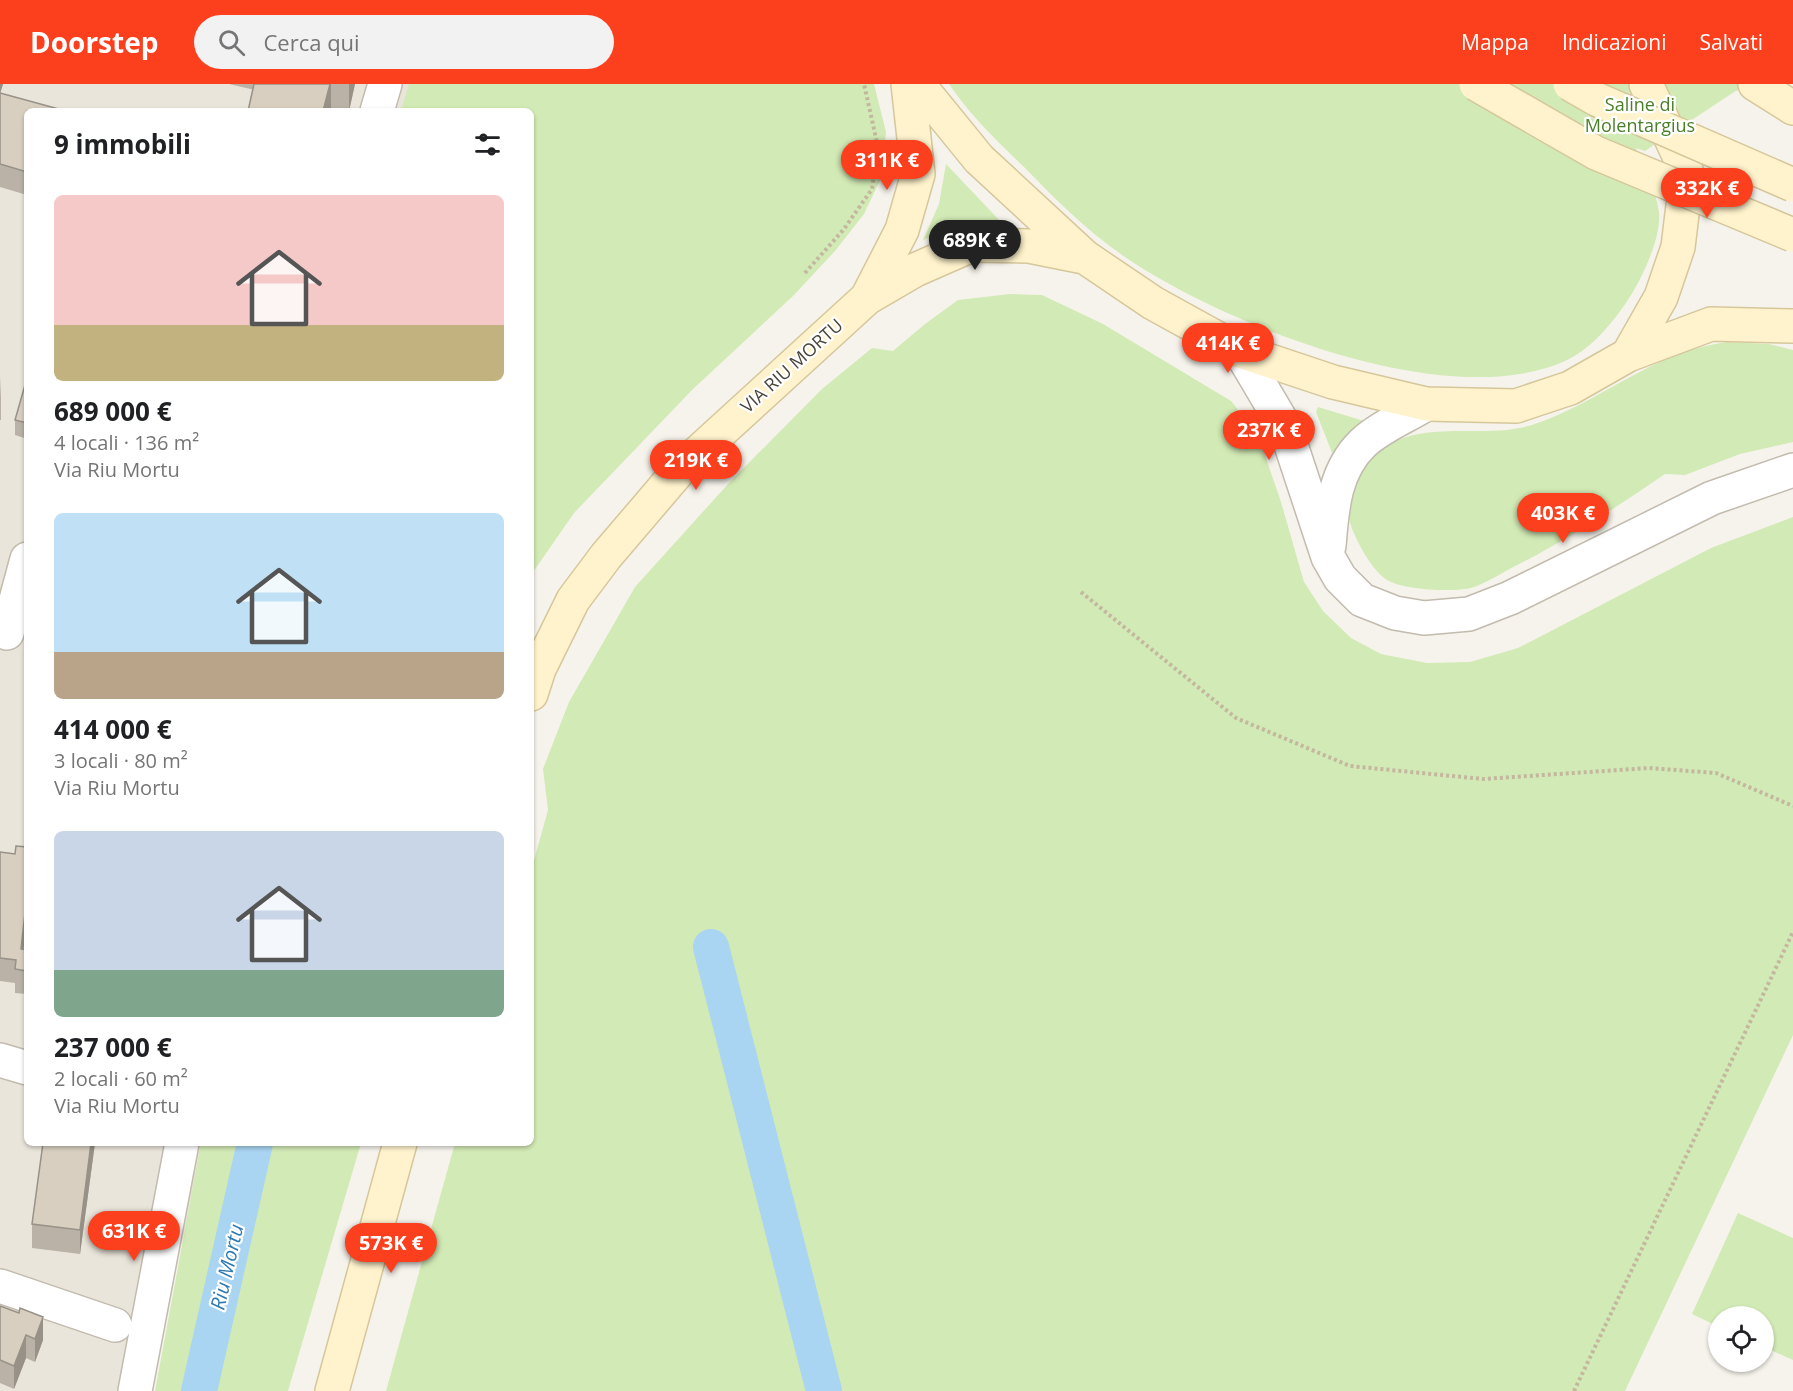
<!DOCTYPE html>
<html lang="it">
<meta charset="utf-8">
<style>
:root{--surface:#fff;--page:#f2f2f2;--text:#202124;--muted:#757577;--accent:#fc3f1d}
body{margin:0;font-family:"Open Sans",sans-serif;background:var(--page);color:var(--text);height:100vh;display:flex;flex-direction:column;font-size:22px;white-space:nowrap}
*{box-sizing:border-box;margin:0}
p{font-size:20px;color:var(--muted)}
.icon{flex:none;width:33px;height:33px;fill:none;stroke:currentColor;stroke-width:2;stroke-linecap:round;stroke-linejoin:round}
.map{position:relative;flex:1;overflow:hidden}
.sheet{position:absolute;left:24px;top:24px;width:510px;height:1038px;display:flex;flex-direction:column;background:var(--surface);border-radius:9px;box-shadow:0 2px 4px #0004}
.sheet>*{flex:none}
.controls{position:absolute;left:1708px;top:1222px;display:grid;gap:12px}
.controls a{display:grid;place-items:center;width:66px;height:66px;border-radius:50%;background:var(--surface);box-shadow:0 2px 4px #0004;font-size:30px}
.price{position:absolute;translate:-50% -51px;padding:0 14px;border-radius:21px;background:var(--accent);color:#fff;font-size:20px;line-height:39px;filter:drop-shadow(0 2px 3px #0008)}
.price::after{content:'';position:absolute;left:50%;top:36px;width:18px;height:14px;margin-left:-9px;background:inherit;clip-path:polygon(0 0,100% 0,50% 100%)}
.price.on{background:#222;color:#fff}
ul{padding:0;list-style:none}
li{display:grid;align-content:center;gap:12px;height:318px;padding:0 30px}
li span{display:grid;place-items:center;height:186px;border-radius:9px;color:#555}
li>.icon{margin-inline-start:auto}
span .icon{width:108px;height:108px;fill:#fffc;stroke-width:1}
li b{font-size:26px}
h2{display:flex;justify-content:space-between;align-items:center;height:72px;padding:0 30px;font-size:26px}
header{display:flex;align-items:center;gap:36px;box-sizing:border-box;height:84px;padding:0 30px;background:var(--accent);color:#fff}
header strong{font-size:28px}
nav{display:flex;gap:33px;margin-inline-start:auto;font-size:21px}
.search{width:420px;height:54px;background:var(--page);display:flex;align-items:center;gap:15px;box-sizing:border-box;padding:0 21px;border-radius:33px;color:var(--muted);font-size:22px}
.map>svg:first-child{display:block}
</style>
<header>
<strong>Doorstep</strong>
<div class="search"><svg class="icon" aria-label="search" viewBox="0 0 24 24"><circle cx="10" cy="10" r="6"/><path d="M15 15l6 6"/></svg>Cerca qui</div>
<nav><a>Mappa</a><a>Indicazioni</a><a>Salvati</a></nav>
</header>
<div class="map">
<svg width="1793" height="1307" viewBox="0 0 1793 1307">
<rect width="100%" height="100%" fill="#f6f3ec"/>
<path fill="#eae5da" d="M0 0H451L445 27H27V1059H209L140 1307H0Z"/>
<path fill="#d2eab5" d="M409 0H874L886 48 882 92 864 130 835 167 793 212 693 305 574 429 531 491V27H401Z
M949 0H1762L1749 1 1734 8 1645 67 1636 64C1644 83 1656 107 1659 128 1662 155 1638 204 1621 226 1606 246 1589 266 1565 277 1448 330 1225 241 1125 173 1088 148 1055 115 1024 83 998 58 969 30 949 0Z
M946 80 1002 139 949 146 923 156 939 120Z
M1010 210 1042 211 1103 240 1231 317 1258 351 1281 418 1304 498 1323 527 1351 554 1381 570 1427 579 1470 578 1518 564 1711 464 1793 433V951L1625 1307H386L455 1059H531V787L548 726 543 685 569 618 635 503 729 399 822 305 872 264 893 267 925 240 958 216Z
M1727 258 1769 260 1793 266V358L1740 370 1685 391 1665 390C1616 423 1568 456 1515 482 1502 489 1488 498 1474 503 1456 509 1406 506 1389 497 1373 489 1357 458 1351 442 1343 419 1361 383 1378 368 1420 333 1483 356 1532 341 1602 318 1649 269 1727 258Z
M1318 323 1364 337 1336 379 1316 328Z
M201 1059H361L288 1307H155Z
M1738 1129 1793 1154V1276L1764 1263V1233H1719V1243L1692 1230Z"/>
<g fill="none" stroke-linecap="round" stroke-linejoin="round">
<path stroke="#a9d4f2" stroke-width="36" d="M711 863 824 1307
M199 1307 255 1059"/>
<g stroke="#c2bbae" stroke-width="36">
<path id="street" d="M377 27 385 0
M1240 267 1285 343 1328 473 1340 494 1362 516 1395 529 1424 534 1469 530 1510 514 1712 414 1793 386
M1329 462C1332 425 1334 387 1363 359 1380 343 1407 332 1426 320
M7 549 27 475
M0 976 27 984
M0 1202 115 1241
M135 1307 182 1059"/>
</g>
<g stroke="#d6c79b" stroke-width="36">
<path id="secondary" d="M918 0 979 75 1085 173 1153 219 1240 267 1333 298 1426 320 1516 322 1570 304 1628 271 1711 240 1793 242
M1755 0 1793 24
M867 214 902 146 918 90 908 0
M1628 271 1661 213 1678 163 1687 89 1646 0
M531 610 539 585 573 516 606 472 682 383 867 214 915 186 972 161 1029 162 1084 173
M332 1307 400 1059"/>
</g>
<path stroke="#c4b79f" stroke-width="4" stroke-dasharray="3 3" stroke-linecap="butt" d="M805 189 844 145 872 105 878 63 864 0
M1081 508 1236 634 1350 682 1483 695 1649 684 1716 689 1793 722
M1574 1307 1793 848"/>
<use href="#street" stroke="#fff" stroke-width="33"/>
<use href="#secondary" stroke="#fff3cd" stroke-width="33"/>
<g stroke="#d6c79b" stroke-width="36" stroke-linecap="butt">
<path id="secondary-bridge" d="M1476 0 1596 69 1793 151
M1570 0 1596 15 1793 101"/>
</g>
<use href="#secondary-bridge" stroke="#fff3cd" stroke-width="33"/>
</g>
<path fill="#bab2a6" d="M0 0H3L0 9 27 27V111L0 103Z
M229 0H355L349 27H344Z
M0 292 1 313V336H0Z
M27 294V355L15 351V336Z
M27 763V843H26L23 866H27V910L15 909V899L0 897V768L15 770Z
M95 1059 80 1170 32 1164V1140Z
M0 1222 43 1256 35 1278 26 1274 14 1305 0 1299Z"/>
<path fill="#979187" d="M0 0H3L0 10Z
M330 0H331V24L330 27H323Z
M349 0H355L349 27Z
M26 820V843L21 889V865Z
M91 1059H95L80 1170V1146Z
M43 1233V1256L35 1278V1255Z
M26 1251V1274L14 1305V1282Z"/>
<path fill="#d8cfc1" stroke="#979187" stroke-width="1.5" d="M254 0H330L323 27H248Z
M0 9 66 27H27V88L0 80Z
M27 294V339L15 336Z
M16 762 27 763V820H26L21 865 27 866V887L15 885 16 876 0 874V768L15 770Z
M43 1059H91L80 1146 32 1140Z
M0 1222 19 1229 20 1224 43 1233 35 1255 26 1251 14 1282 0 1276Z"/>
<g text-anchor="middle" stroke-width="4.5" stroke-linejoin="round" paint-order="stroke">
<g font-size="18" fill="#4a7f2a" stroke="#fff">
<text x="1640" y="27">Saline di<tspan x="1640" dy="21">Molentargius</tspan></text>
</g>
<g font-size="18" fill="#4b4439" stroke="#fff">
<text transform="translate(792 282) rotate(-42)" y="6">VIA RIU MORTU</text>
</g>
<g font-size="20" font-style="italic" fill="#2e7ab2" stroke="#fff">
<text transform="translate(227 1183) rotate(-77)" y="7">Riu Mortu</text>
</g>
</g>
</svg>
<div class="controls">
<a><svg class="icon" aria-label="locate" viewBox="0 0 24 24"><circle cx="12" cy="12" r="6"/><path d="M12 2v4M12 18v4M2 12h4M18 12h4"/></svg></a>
</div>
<b class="price" style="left:887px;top:107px">311K €</b>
<b class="price" style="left:1707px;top:135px">332K €</b>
<b class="price on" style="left:975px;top:187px">689K €</b>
<b class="price" style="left:1228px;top:290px">414K €</b>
<b class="price" style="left:1269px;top:377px">237K €</b>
<b class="price" style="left:696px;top:407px">219K €</b>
<b class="price" style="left:1563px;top:460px">403K €</b>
<b class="price" style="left:134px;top:1178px">631K €</b>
<b class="price" style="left:391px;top:1190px">573K €</b>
<section class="sheet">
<h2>9 immobili<svg class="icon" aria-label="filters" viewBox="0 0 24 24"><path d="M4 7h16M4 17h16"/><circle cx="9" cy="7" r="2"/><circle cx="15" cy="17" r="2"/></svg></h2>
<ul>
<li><span style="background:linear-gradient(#f6c9c9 70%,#c2b280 0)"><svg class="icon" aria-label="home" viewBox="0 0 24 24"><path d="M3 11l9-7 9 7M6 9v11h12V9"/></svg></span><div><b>689 000 €</b><p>4 locali · 136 m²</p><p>Via Riu Mortu</p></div></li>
<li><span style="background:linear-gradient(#bfe0f5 75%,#b9a48a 0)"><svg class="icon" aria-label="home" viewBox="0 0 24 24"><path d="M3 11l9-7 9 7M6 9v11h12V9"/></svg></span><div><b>414 000 €</b><p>3 locali · 80 m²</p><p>Via Riu Mortu</p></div></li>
<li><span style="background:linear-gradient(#c9d6e8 75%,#7fa58c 0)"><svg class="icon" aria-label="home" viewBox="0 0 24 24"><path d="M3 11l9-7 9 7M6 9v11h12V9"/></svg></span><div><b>237 000 €</b><p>2 locali · 60 m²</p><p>Via Riu Mortu</p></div></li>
</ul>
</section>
</div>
